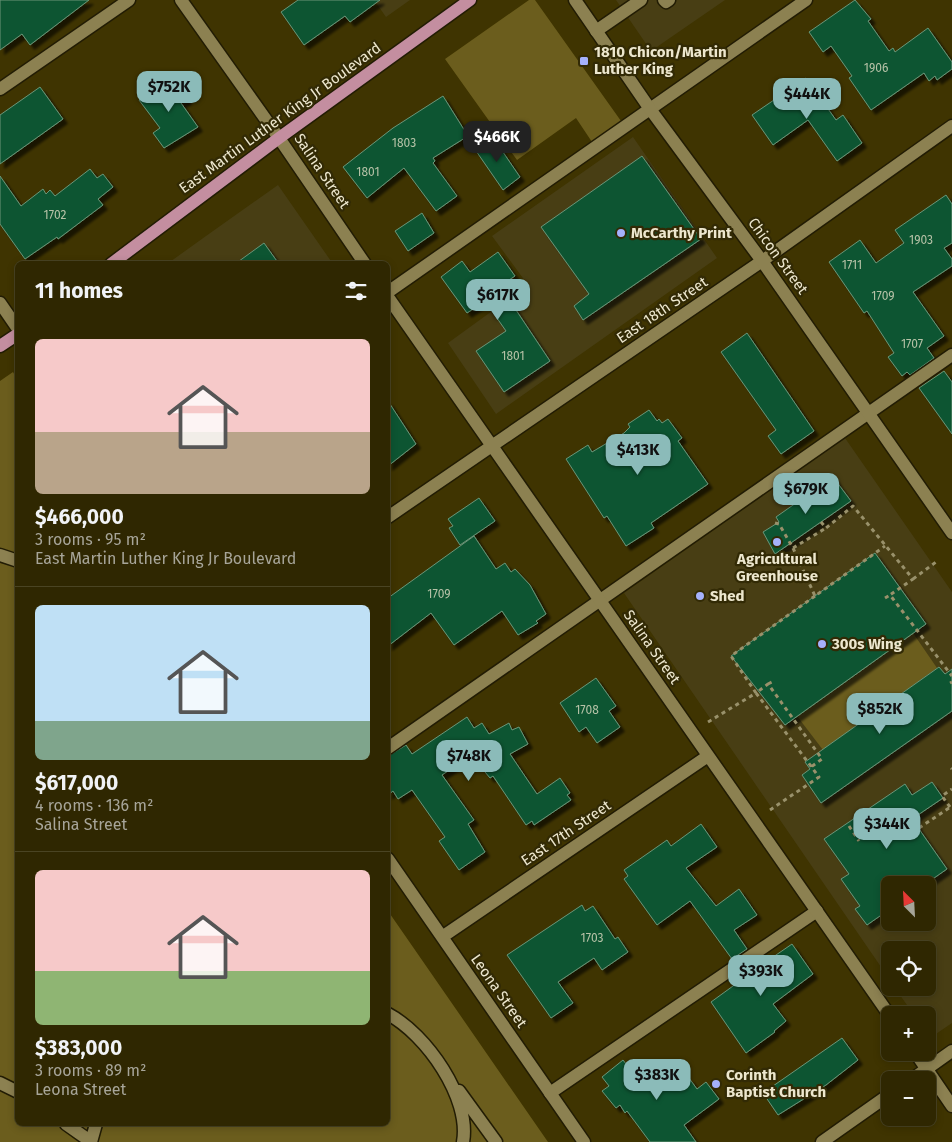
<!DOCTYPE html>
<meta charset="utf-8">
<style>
:root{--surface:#2f2701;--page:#3b3310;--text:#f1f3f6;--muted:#a7a599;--line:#4a4423;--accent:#8bbbb9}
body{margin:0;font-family:"Fira Sans",sans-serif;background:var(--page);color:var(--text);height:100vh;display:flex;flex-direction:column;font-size:19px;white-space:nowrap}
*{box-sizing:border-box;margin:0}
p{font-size:16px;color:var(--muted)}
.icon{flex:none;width:28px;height:28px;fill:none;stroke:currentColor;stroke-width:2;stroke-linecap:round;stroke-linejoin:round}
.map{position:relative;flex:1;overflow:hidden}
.side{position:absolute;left:15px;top:261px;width:375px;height:865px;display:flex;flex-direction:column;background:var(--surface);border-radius:8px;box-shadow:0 2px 8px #0003,0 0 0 1px var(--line)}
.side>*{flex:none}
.needle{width:32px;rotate:336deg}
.controls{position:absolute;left:881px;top:876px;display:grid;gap:10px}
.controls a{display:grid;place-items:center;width:55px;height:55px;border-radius:8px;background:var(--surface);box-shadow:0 2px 8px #0003,0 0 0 1px var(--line);font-size:25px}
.price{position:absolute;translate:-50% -42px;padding:0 11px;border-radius:10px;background:var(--accent);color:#111;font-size:16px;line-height:32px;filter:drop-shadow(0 1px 2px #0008)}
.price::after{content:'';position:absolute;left:50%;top:30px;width:15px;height:11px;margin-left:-8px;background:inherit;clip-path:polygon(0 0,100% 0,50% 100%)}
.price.on{background:#222;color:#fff}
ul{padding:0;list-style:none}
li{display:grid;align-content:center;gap:10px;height:265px;padding:0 20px}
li+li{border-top:1px solid var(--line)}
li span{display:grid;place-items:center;height:155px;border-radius:8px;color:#555}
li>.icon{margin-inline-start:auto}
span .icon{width:90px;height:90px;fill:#fffc;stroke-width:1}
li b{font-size:21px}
h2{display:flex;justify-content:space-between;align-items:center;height:60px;padding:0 20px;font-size:21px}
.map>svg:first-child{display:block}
</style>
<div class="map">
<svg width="952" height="1142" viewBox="0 0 952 1142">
<defs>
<filter id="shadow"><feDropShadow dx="4.5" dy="4.5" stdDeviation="1" flood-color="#0009"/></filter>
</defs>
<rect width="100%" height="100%" fill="#3f3401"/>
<path fill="#483e14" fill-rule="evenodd" d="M374 0H410L386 17Z
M616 0H725L651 51Z
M633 137 717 258 496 414 448 343 528 285 492 236Z
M278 185 333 264H167L206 236Z
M845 438 952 592V1023L930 1038 928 1034V1015H914L895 988H928V950H890V980L624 593ZM890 885H928V922H890Z"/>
<path fill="#6b5d1d" d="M529 0H535L621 121 592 142 576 118 517 160 445 59Z
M13 372 17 379 18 1124H388V911L548 1142H0V381Z
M913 633 937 668 823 750 797 716Z"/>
<path fill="#153" stroke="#689679" filter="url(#shadow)" d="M0 0H89L30 45 22 34 0 50Z
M298 0H380L350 22 345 16 304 45 281 12Z
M855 0 871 19 868 21 889 51 893 48 895 52 928 28 952 62V69L937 80 935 76 929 81 924 73 871 110 849 78 852 76 831 46 823 52 809 32Z
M170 77 187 100 181 103 198 127 164 148 153 133 160 128 139 100Z
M806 78 836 120 843 115 862 143 837 161 808 120 773 145 752 115Z
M40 87 63 119 0 164V115Z
M443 96 468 136 433 158 435 161 433 163 457 196 436 211 404 168 367 198 343 167 393 128Z
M492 136 520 177 503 190 474 148Z
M642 156 701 239 583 320 574 306 589 294 541 227Z
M90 169 97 178 103 174 113 187 98 199 103 205 58 239 57 237 25 259 0 224V176L21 206 43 189 46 194 50 190 55 196Z
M946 195 952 204V243L944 248 952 259V266L913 292 944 336 927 348 934 358 910 375 907 372 902 376 888 357 894 353 867 311 864 313 829 262 860 240 876 263 904 243 895 230Z
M422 213 434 233 408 251 395 231Z
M264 243 279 264H235Z
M498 252 515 276 500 286 550 361 504 392 476 351 506 331 485 301 467 313 441 277 462 261 470 272Z
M747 333 814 431 781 454 768 436 776 430 721 352Z
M944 371 952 382V434L919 388Z
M388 401 416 444 388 466Z
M649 410 657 421 659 419 662 423 668 419 682 438 678 441 708 484 651 523 654 528 626 546 607 516 604 518 566 459 588 445 592 452 624 433 630 427 628 424Z
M833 477 851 501 775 554 763 532 779 522 776 517Z
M479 498 495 521 460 545 449 528 453 526 448 519Z
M474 536 496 569 505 563 511 572 515 569 530 585 546 614 536 621 538 623 518 635 502 611 454 645 431 613 388 646V598Z
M875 553 926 624 785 725 731 656Z
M939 667 945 674 952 669V711L821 803 802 775 810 769 805 762Z
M596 678 616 706 609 711 620 727 597 743 586 727 579 732 560 703Z
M467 717 474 728 482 723 489 734 509 723 512 730 519 727 528 744 510 754 537 794 560 778 570 793 567 795 571 800 534 825 532 821 526 825 493 776 490 778 471 755 442 775 474 820 468 824 485 852 459 870 439 841 445 837 412 790 398 799 393 791 388 795V756L406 745 412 754Z
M932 782 943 798 912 819 947 869 924 885H890V909L867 925 855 909 860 906 841 879 849 874 824 839 905 784 912 795Z
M701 824 717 847 686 868 716 906 739 889 757 915 734 930 747 949 732 959 690 901 657 925 624 879 628 876 624 870 667 840 671 846Z
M582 905 585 911 593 906 615 939 618 937 628 952 602 970 594 958 558 982 573 1003 551 1018 507 955Z
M792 944 813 974 773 1004 786 1021 774 1031 775 1032 746 1053 711 1002 744 978 741 972 757 962 760 966Z
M842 1038 858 1060 826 1085 778 1115 763 1093Z
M623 1060 630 1069 636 1064 643 1072 655 1063 675 1089 689 1078 697 1089 706 1082 719 1099 684 1125 696 1142H650L627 1111 625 1113 620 1105 616 1108 602 1091 609 1086 602 1077Z"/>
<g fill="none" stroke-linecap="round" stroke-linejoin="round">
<g stroke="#221c04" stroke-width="15">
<path id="lane" d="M664 0 666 2 669 0
M596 31 641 0
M0 89 129 0
M388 292 806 0
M0 555 18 561
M388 748 952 355
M388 1014C426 1034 471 1098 463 1142
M0 1083 18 1092
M459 1091 496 1142
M550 1093 817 911
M66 1124 90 1141
M91 1142 96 1124"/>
</g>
<g stroke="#221c04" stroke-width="15">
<path id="street" d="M181 0 279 138 365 264
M388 297 890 1016
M0 303 18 329
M388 517 762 261 952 126
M388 859 584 1142
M442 937 708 756
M915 1052 952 1106
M911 1080 952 1051
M822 1142 890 1094"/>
</g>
<g stroke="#221c04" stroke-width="15">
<path id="secondary" d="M575 0 650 109 762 261 952 533"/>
</g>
<g stroke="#221c04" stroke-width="15">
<path id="primary" d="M111 264 279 138 470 0
M0 346 18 334"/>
</g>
<path stroke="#99916b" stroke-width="3" stroke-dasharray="4 4" stroke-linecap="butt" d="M821 522 826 528 853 506 913 579 890 595 952 676
M775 523 779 524 793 548 826 528
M793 548 815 596 885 546
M913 579 936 562
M885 598 890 595
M950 683 952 682
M768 684 774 681
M708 722 756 693 731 656 815 596
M951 768 952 769
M950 807 942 796 952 789
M770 810 819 777 756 693 768 684 822 759 811 767
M858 819 868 834
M849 826 859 841
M919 828 952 806"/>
<use href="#lane" stroke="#8c8151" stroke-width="12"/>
<use href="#street" stroke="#8c8151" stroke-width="12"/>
<use href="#secondary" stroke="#8c8151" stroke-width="12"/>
<use href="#primary" stroke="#c48ea0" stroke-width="12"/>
</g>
<g fill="#a5b1fc" stroke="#322a05" stroke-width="2">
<rect x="579" y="56" width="10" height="10" rx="2.5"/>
<circle cx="621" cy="233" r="5"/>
<circle cx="777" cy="542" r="5"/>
<circle cx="700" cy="596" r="5"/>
<circle cx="822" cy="644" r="5"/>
<circle cx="716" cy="1084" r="5"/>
</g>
<g text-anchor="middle" stroke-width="4.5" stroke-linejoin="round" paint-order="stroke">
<g font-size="12" fill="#b6c2a7">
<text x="876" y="72">1906</text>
<text x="404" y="147">1803</text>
<text x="368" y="176">1801</text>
<text x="55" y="219">1702</text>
<text x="921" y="244">1903</text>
<text x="852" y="269">1711</text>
<text x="883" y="300">1709</text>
<text x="912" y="348">1707</text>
<text x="513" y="360">1801</text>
<text x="439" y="598">1709</text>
<text x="587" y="714">1708</text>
<text x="592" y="942">1703</text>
</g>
<g font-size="15" font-weight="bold" fill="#ede7ce" stroke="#322a05" text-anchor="start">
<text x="594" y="57">1810 Chicon/Martin<tspan x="594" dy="17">Luther King</tspan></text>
<text x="631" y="238">McCarthy Print</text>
<text x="777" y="564" text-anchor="middle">Agricultural<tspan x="777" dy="17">Greenhouse</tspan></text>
<text x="710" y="601">Shed</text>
<text x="832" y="649">300s Wing</text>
<text x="726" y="1080">Corinth<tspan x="726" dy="17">Baptist Church</tspan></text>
</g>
<g font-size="15" fill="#ede7ce" stroke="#322a05">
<text transform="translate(280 118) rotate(-36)" y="5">East Martin Luther King Jr Boulevard</text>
<text transform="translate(322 171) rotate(56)" y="5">Salina Street</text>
<text transform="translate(778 256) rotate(54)" y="5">Chicon Street</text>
<text transform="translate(662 310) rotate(-34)" y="5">East 18th Street</text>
<text transform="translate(652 647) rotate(55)" y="5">Salina Street</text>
<text transform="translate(566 833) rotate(-34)" y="5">East 17th Street</text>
<text transform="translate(499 991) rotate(55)" y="5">Leona Street</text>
</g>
</g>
</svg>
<div class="controls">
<a><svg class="needle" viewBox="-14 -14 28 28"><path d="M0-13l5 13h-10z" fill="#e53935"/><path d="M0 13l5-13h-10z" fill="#a7a599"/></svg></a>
<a><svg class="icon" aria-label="locate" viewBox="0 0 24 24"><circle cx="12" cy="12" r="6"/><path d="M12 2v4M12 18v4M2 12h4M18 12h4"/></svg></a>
<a>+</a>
<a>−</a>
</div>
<b class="price" style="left:169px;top:113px">$752K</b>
<b class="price" style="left:807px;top:120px">$444K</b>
<b class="price on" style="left:497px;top:163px">$466K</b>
<b class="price" style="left:498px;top:321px">$617K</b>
<b class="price" style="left:638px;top:476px">$413K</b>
<b class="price" style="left:806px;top:515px">$679K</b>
<b class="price" style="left:880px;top:735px">$852K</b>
<b class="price" style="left:469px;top:782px">$748K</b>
<b class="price" style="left:887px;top:850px">$344K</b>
<b class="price" style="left:761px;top:997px">$393K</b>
<b class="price" style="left:657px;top:1101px">$383K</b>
<section class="side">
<h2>11 homes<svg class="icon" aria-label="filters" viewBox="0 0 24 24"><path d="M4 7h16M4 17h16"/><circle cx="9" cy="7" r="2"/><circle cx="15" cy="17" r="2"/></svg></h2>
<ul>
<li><span style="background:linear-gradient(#f6c9c9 60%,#b9a48a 0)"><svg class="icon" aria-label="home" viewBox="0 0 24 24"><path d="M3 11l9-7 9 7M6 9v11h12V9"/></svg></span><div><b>$466,000</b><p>3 rooms · 95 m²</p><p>East Martin Luther King Jr Boulevard</p></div></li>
<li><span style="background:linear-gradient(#bfe0f5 75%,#7fa58c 0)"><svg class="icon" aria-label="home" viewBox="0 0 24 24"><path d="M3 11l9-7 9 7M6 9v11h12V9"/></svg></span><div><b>$617,000</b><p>4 rooms · 136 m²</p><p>Salina Street</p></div></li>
<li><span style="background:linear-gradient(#f6c9c9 65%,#8fb573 0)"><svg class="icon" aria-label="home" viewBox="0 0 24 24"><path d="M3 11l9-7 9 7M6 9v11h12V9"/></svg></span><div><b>$383,000</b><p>3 rooms · 89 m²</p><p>Leona Street</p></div></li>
</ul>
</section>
</div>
